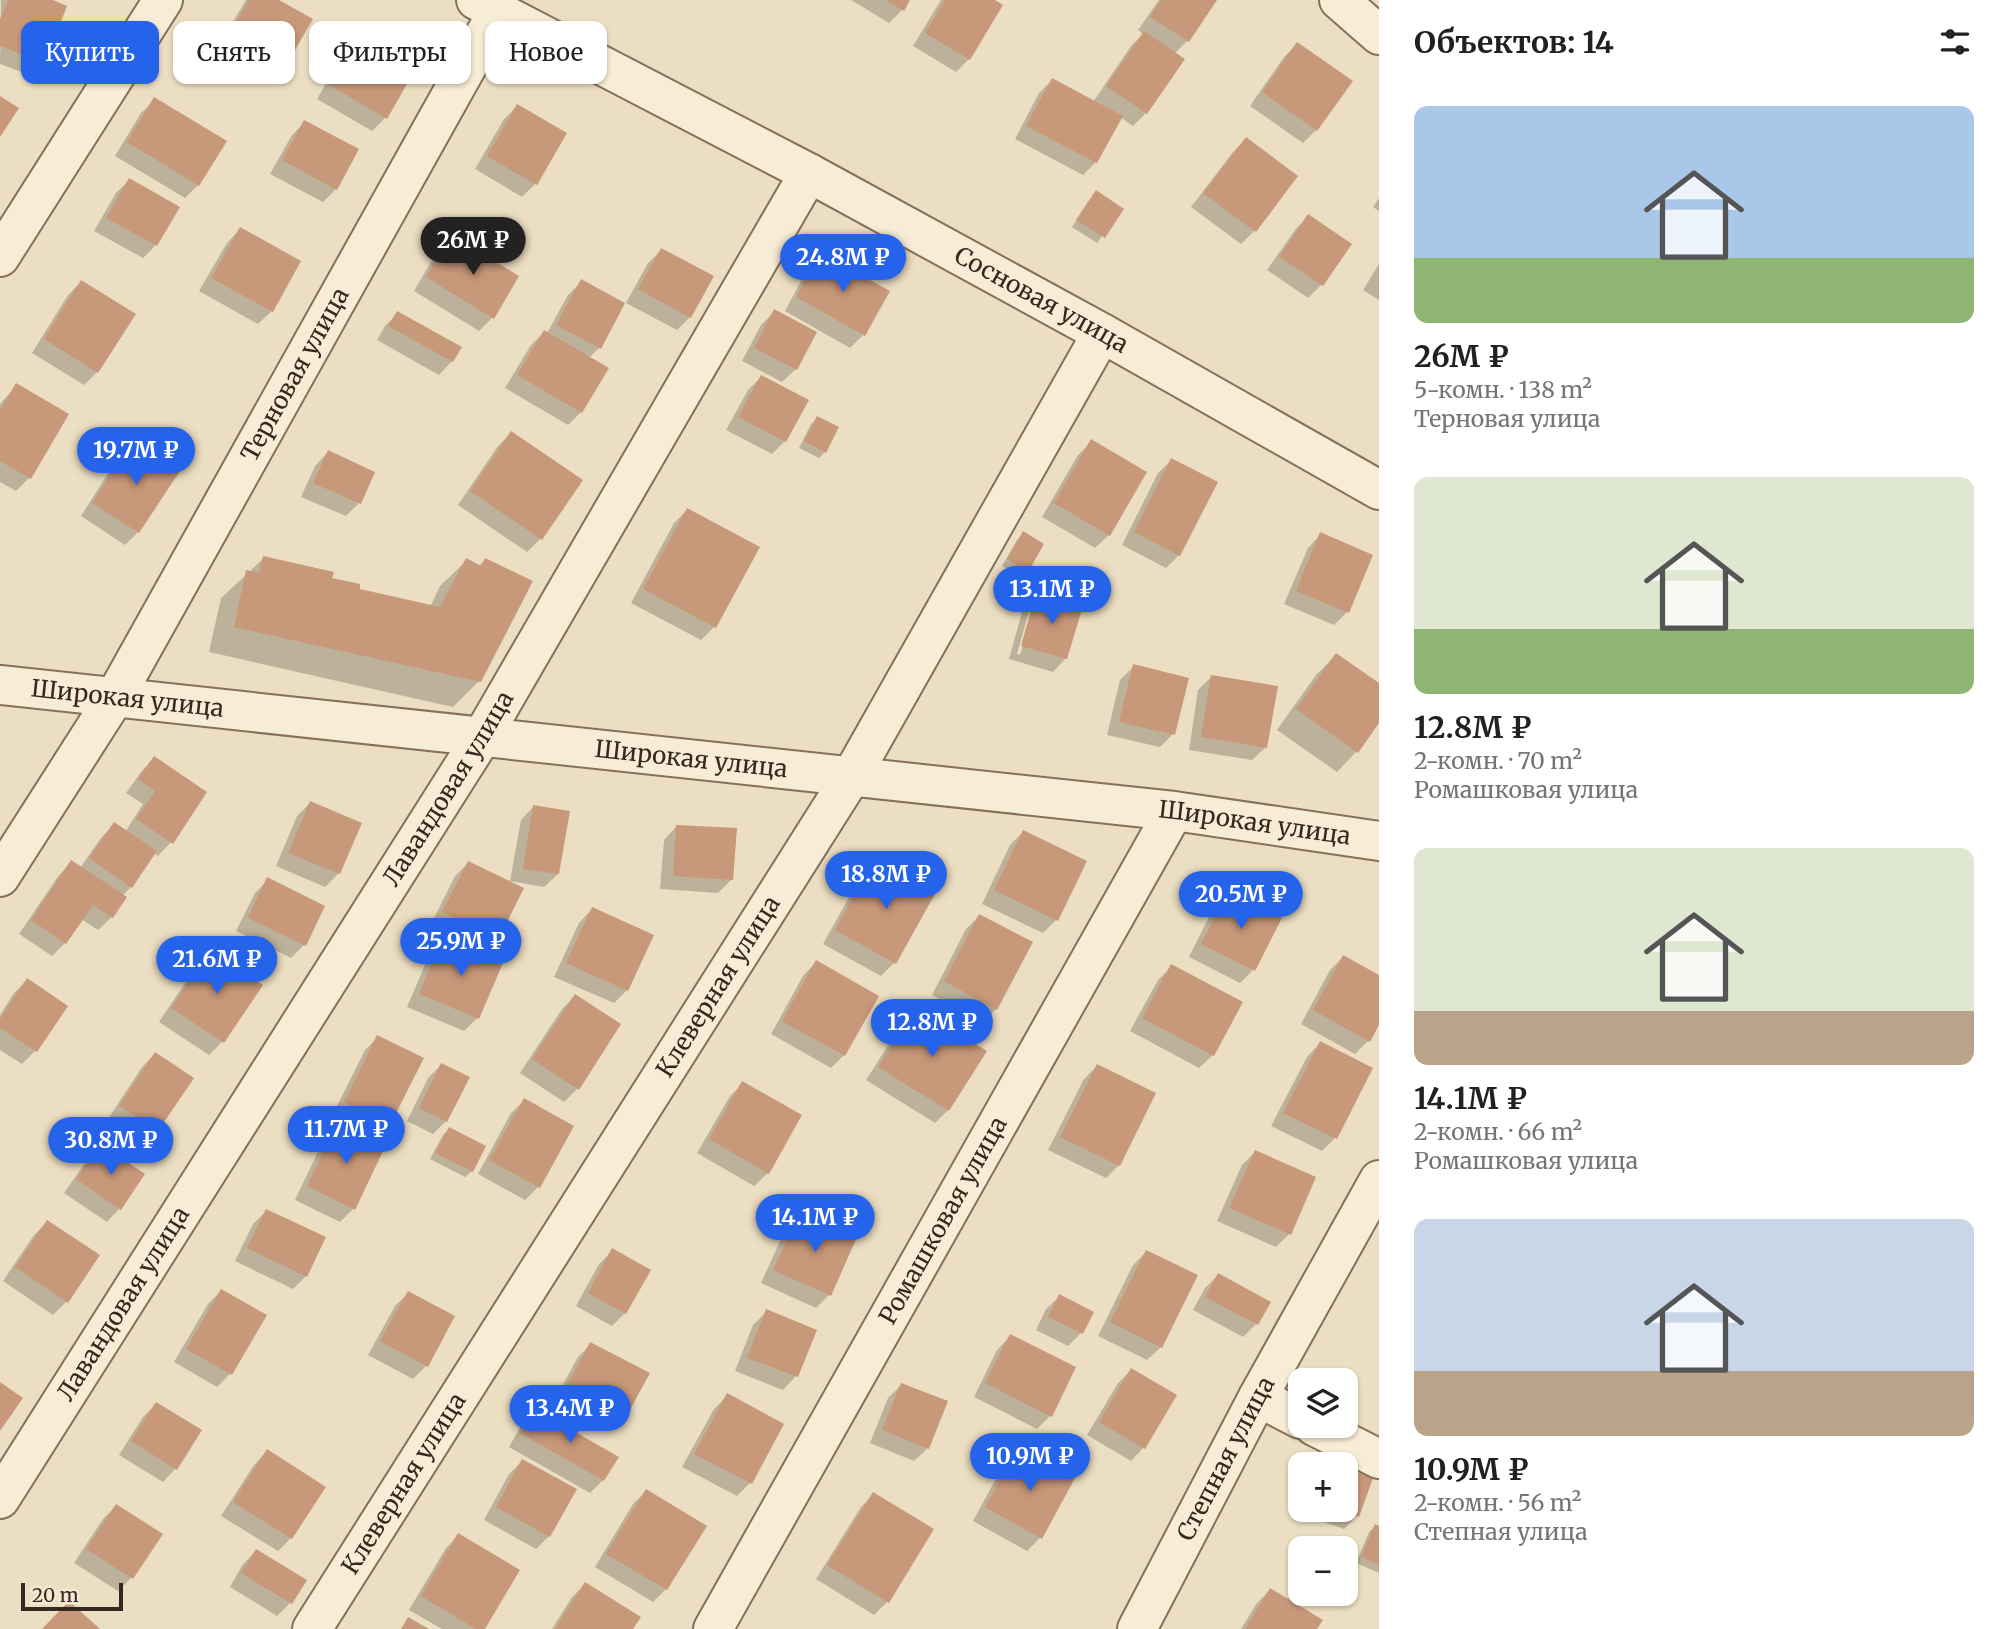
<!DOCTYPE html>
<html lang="ru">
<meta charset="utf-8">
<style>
:root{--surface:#fff;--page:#f2f2f2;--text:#202124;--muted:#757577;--accent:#2563eb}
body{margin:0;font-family:Merriweather,serif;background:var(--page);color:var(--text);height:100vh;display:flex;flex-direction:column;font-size:26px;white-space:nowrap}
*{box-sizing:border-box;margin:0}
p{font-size:23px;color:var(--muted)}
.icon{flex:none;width:38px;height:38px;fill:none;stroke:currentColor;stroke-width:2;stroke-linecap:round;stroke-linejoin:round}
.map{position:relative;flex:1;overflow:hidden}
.details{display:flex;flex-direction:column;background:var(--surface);width:630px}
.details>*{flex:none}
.top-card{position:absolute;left:21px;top:21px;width:665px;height:63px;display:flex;gap:14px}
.buttons{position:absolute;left:1288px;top:1368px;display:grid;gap:14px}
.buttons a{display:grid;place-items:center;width:70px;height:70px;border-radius:14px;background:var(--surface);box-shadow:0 2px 5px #0004;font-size:35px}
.scale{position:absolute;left:21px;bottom:18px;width:102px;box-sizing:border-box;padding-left:7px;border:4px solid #35281e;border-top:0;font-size:19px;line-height:24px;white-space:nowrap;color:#35281e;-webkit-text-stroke:5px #f3e9d2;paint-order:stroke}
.price{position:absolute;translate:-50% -60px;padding:0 16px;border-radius:24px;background:var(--accent);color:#fff;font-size:23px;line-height:46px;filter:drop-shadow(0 2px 4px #0008)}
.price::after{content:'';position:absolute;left:50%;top:42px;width:21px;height:16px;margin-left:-10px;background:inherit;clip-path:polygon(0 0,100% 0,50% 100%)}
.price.selected{background:#222;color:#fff}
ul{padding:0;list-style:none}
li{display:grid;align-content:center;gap:14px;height:371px;padding:0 35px}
li span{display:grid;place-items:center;height:217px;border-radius:14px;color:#555}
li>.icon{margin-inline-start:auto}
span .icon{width:126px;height:126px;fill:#fffc;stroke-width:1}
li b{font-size:30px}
h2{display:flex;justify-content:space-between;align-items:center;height:84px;padding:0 35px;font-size:30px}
.pill{padding:0 24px;border-radius:14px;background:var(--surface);box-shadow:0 2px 5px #0004;font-size:24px;line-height:63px}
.pill.selected{background:var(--accent);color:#fff}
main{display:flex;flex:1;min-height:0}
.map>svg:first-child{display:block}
</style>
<main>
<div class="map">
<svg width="1379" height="1629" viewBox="0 0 1379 1629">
<rect width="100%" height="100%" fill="#ecdec2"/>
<path fill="#0003" fill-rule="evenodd" d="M1 0H48L43 62 30 75 0 64Z
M246 0H275L282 68 269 81 216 50Z
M851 0H908L902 10 889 23Z
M941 0H991L969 59 956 72 913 46Z
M1159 0H1215L1187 41 1174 54 1146 113 1133 126 1120 117 1096 162 1083 175 1015 139 1039 93 1052 80 1093 102 1131 46 1143 34 1138 30Z
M1297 44 1316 130 1303 143 1250 106 1284 57Z
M353 46 409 78 385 118 372 131 317 99 340 59Z
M155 100 198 185 185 198 115 156 141 113Z
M517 106 535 184 522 197 475 169 504 119Z
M305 122 336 189 323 202 270 174 292 135Z
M1246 139 1295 176 1254 231 1241 244 1191 207 1233 152Z
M129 180 156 245 143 258 94 231 116 193Z
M1096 192 1122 210 1097 243 1072 227 1090 199Z
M1379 198V211L1373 207Z
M1308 216 1349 245 1321 285 1308 298 1267 270 1295 230Z
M240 229 272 311 258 324 199 291 227 243Z
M452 237 492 318 479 331 414 291 438 250Z
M661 250 690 317 677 330 626 303 648 263Z
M822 255 863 335 850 348 785 311 808 268Z
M1379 264V300L1363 290Z
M81 282 97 372 84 385 32 353 68 295Z
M581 282 599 348 589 358 581 412 568 425 505 388 531 345 544 332 547 333 568 295Z
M775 311 796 369 782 382 742 361 761 325Z
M398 313 460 347 452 361 439 375 377 340 385 326Z
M761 377 785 441 772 454 726 430 748 390Z
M17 385 67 415 29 478 16 491 0 482V404Z
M818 418 825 452 819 458 799 448 811 424Z
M511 433 581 480 540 539 527 552 458 505 498 446Z
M1091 442 1109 535 1095 548 1042 517 1078 455Z
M132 443 138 532 125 545 81 516 119 456Z
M328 452 373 473 359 503 346 516 301 497 315 466Z
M1172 460 1179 555 1166 568 1122 545 1158 473Z
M687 510 758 548 714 627 701 640 631 603 674 523Z
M1024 534 1026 571 1020 577 1002 566 1017 540Z
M1321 534 1347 612 1334 625 1284 604 1308 548Z
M264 558 358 590 430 607 440 586 466 561 478 567 485 560 479 681 453 707 209 652 221 598Z
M1037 594 1066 658 1053 672 1009 659 1023 608ZM1030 608H1034L1020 655 1017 654Z
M1336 655 1379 685V720L1356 752 1337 772 1277 730 1316 675Z
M1134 666 1173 734 1160 747 1107 735 1120 680Z
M1211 677 1266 747 1252 760 1189 750 1198 690Z
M154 758 171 842 158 856 154 853 131 887 122 896 125 898 112 917 98 930 81 919 65 943 52 956 19 934 59 875 72 862 80 868 101 838 114 824 125 832 143 804 126 793 141 772Z
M310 803 339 873 325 887 276 866 297 816Z
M534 806 558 874 544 887 510 881 521 820Z
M677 826 731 880 718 893 660 889 664 840Z
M1023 832 1056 920 1043 933 982 904 1010 845Z
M875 861 894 963 881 976 823 944 862 874Z
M468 863 497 939 484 952 430 926 455 876Z
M268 880 323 907 304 945 291 958 236 931 255 893Z
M1228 892 1253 970 1240 983 1189 957 1215 905Z
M592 909 627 990 614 1003 554 977 579 923Z
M979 916 996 1009 983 1022 932 995 966 929Z
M443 940 477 1018 464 1031 407 1007 430 953Z
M210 952 261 986 222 1042 209 1055 159 1022 197 965Z
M1343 957 1379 977V1021L1368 1041 1355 1054 1301 1024 1330 970Z
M816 962 844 1055 831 1068 771 1034 803 976Z
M1171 967 1240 1003 1213 1055 1199 1068 1130 1031 1158 980Z
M27 980 66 1006 35 1051 22 1064 0 1050V1015L14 993Z
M575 996 577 1089 564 1102 520 1073 562 1009Z
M916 1009 948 1110 935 1123 866 1080 903 1022Z
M378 1037 421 1059 388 1124 375 1137 332 1116 365 1050Z
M1320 1043 1371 1069 1335 1138 1322 1151 1271 1126 1307 1057Z
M155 1054 191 1078 156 1130 143 1143 108 1119 142 1067Z
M441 1065 446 1121 433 1134 407 1121 428 1078Z
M1097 1066 1119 1165 1106 1178 1048 1150 1084 1079Z
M743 1083 768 1173 754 1186 697 1153 730 1096Z
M525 1100 538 1187 525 1200 478 1174 511 1113Z
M339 1124 353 1209 340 1222 295 1200 325 1137Z
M449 1129 484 1147 472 1171 465 1177 430 1159 443 1135Z
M100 1147 120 1208 107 1222 64 1193 87 1160Z
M1255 1152 1289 1234 1276 1247 1217 1221 1242 1165Z
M266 1211 306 1276 293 1289 235 1261 253 1224Z
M801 1213 829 1295 816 1308 761 1283 787 1226Z
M47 1222 66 1302 53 1315 3 1281 34 1235Z
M612 1251 625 1313 612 1326 576 1306 599 1264Z
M1146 1252 1161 1347 1147 1360 1098 1336 1133 1265Z
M1218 1275 1256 1324 1243 1337 1193 1310 1205 1288Z
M221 1291 264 1316 230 1374 217 1387 174 1362 208 1304Z
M408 1293 426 1366 413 1379 368 1355 395 1306Z
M1060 1296 1092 1312 1081 1333 1068 1346 1036 1330 1046 1309Z
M766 1312 814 1330 796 1376 783 1390 735 1371 753 1325Z
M1010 1336 1050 1416 1037 1429 974 1397 997 1350Z
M591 1344 625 1416 612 1429 555 1399 578 1357Z
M1131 1370 1144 1447 1131 1461 1087 1435 1118 1383Z
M901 1385 928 1448 914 1461 870 1443 888 1398Z
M727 1396 781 1425 750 1483 737 1496 682 1467 714 1409Z
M156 1404 176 1468 163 1482 119 1455 143 1417Z
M535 1411 603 1480 590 1493 509 1447 522 1424Z
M1018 1449 1040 1538 1027 1551 973 1521 1005 1462Z
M267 1451 324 1487 291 1538 278 1551 221 1516 254 1465Z
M522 1461 549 1536 536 1549 484 1520 509 1474Z
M1346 1470 1370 1479 1357 1516 1344 1529 1298 1513 1300 1508V1510H1346Z
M646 1491 666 1589 653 1602 595 1567 633 1504Z
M874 1494 932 1529 887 1602 874 1615 816 1579 861 1507Z
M116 1506 160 1534 131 1578 118 1591 74 1563 103 1519Z
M1375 1526 1379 1528V1573L1356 1563 1369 1532Z
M459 1535 483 1629H442L409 1610 446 1548Z
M256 1551 290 1603 277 1616 230 1587 243 1564Z
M585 1584 631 1629H552L572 1597Z
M1270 1590 1315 1629H1241L1257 1603Z"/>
<path fill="#c8987a" d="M8 0H53L67 6 45 63 0 46V19Z
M249 0H279L313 19 284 69 227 36Z
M886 0H910L904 11Z
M945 0H995L1003 5 970 60 925 33Z
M1161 0H1217L1189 42 1150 17Z
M1144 31 1185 59 1147 114 1106 86Z
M1297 42 1353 81 1317 131 1262 92Z
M353 44 411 77 387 119 329 85Z
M1052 78 1123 116 1097 163 1026 126Z
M0 96 19 108 0 137Z
M154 97 227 141 199 186 127 142Z
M517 104 567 133 537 185 487 156Z
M304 120 359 149 337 190 282 160Z
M1246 137 1298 176 1256 232 1203 193Z
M129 178 180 207 157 246 106 218Z
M1096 190 1124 209 1105 238 1076 220Z
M1308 214 1352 244 1323 286 1279 257Z
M240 227 301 261 273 312 211 278Z
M451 235 519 276 494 319 426 277Z
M661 248 714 276 691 318 638 289Z
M821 253 890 291 865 336 796 297Z
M581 279 625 303 601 349 556 325Z
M81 280 136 314 98 373 44 339Z
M774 309 817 332 797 370 754 348Z
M397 311 462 347 453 362 388 326Z
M544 330 609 368 582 413 517 375Z
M761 375 809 400 786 442 738 417Z
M16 383 69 414 31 479 0 461V410Z
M817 416 839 427 826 453 804 441Z
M511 431 583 480 542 540 470 491Z
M1091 439 1147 472 1110 536 1054 503Z
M132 441 180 471 139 533 92 503Z
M328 450 375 472 361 504 313 483Z
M1171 458 1218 482 1180 556 1134 532Z
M687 508 760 547 716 628 643 589Z
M1023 531 1044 544 1028 572 1007 559Z
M1320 532 1373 555 1349 613 1296 591Z
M263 556 334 572 332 578 360 584V589L440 607 466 558 481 566 485 558 533 581 481 682 234 627 246 570 259 573Z
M1036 592 1083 606 1067 659 1021 646Z
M1336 653 1379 683V723L1358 753 1296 709Z
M1133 664 1189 678 1175 735 1119 722Z
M1211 675 1278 686 1267 748 1201 737Z
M154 756 207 792 173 844 136 819 155 791 138 779Z
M310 801 362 823 340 874 288 853Z
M533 805 570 811 559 874 523 869Z
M114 822 157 851 132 888 89 858Z
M676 825 737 828 733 880 673 876Z
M1023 830 1087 861 1058 921 994 890Z
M875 858 936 892 896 964 835 930Z
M71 860 127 897 113 918 93 905 66 944 31 920Z
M468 861 524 888 498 940 442 912Z
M267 877 325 906 306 946 248 918Z
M1228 890 1282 918 1255 971 1201 944Z
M592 907 654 935 628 991 566 963Z
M979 914 1033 942 997 1010 944 981Z
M443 938 503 963 479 1019 419 994Z
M210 950 263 985 224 1043 171 1008Z
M1343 955 1379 975V1025L1370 1042 1313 1010Z
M816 960 879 996 845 1056 782 1021Z
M1171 964 1243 1002 1214 1056 1142 1018Z
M27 978 68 1006 37 1052 0 1028V1019Z
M575 994 621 1024 579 1090 532 1059Z
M916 1007 987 1051 949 1111 878 1067Z
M377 1035 424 1058 390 1125 344 1102Z
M1320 1041 1373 1068 1337 1139 1283 1113Z
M155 1052 194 1078 158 1131 119 1106Z
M441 1063 470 1077 447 1122 419 1108Z
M1097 1064 1156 1093 1120 1166 1060 1137Z
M742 1081 802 1115 769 1174 709 1139Z
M524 1098 574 1126 540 1188 489 1160Z
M338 1121 386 1145 355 1210 307 1186Z
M449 1127 486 1146 473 1172 435 1153Z
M100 1144 145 1174 121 1210 76 1179Z
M1255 1150 1316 1177 1291 1235 1229 1208Z
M266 1209 326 1237 307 1277 247 1248Z
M800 1211 857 1237 831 1296 773 1270Z
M47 1220 100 1255 68 1303 15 1267Z
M612 1248 651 1270 626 1314 588 1293Z
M1146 1250 1198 1275 1162 1348 1110 1322Z
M1218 1273 1271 1302 1258 1325 1205 1297Z
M221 1289 267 1315 232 1375 186 1349Z
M408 1291 455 1316 428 1367 380 1341Z
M1059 1294 1094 1312 1083 1334 1048 1317Z
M766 1309 817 1330 798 1377 747 1358Z
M1010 1334 1076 1367 1052 1417 985 1383Z
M590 1342 650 1373 626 1417 567 1385Z
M1131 1368 1177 1395 1145 1449 1099 1422Z
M0 1382 23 1398 0 1431Z
M901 1383 948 1401 929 1449 882 1430Z
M727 1393 784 1424 752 1484 694 1454Z
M156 1402 202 1430 177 1470 131 1441Z
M535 1409 619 1457 604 1481 520 1433Z
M1018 1447 1075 1478 1042 1539 985 1507Z
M267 1449 326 1487 292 1539 233 1502Z
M522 1459 577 1489 550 1537 496 1507Z
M1346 1468 1373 1478 1359 1517 1346 1512Z
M646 1489 707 1526 667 1590 606 1554Z
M873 1492 934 1529 889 1603 827 1565Z
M116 1504 163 1534 133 1579 86 1549Z
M1375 1524 1379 1526V1565L1361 1557Z
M458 1533 520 1570 485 1629H476L421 1596Z
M256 1549 307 1580 292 1604 241 1573Z
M585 1582 641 1617 633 1629H555Z
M1270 1588 1323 1620 1317 1629H1245Z
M69 1601 100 1629H42Z
M408 1617 429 1629H401Z"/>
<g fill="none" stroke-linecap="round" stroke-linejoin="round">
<g stroke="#85705a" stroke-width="42">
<g id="minor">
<path id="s1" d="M476 0 809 173 1102 333 1379 490"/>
<path d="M1339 0 1379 35"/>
<path d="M0 257 163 0"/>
<path id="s2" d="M0 685 1174 811 1379 841"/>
<path id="s3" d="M0 877 115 697 498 11"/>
<path d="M1258 1397 1300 1419"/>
<path d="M1314 1426 1379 1459"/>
<path id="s4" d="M0 1499 482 737 809 173"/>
<path id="s5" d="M312 1629 851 777 1102 333"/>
<path id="s6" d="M713 1629 1174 811"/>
<path id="s7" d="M1137 1629 1258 1397 1379 1180"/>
</g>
</g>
<use href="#minor" stroke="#f7ecd5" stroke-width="38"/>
</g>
<g text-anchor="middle" stroke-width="5" stroke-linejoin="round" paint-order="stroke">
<g font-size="24" fill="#35281e" stroke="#f3e9d2">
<text dy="8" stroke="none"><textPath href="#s1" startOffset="640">Сосновая улица</textPath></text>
<text dy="8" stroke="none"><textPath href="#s3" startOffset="583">Терновая улица</textPath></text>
<text dy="8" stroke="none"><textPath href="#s2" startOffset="128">Широкая улица</textPath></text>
<text dy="8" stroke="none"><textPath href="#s2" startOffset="695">Широкая улица</textPath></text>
<text dy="8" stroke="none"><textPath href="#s4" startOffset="840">Лавандовая улица</textPath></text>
<text dy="8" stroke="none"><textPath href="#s2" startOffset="1262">Широкая улица</textPath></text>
<text dy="8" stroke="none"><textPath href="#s5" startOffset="760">Клеверная улица</textPath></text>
<text dy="8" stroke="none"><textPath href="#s6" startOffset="469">Ромашковая улица</textPath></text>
<text dy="8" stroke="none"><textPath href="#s4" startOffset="231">Лавандовая улица</textPath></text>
<text dy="8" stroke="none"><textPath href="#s7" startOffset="192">Степная улица</textPath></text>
<text dy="8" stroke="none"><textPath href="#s5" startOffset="172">Клеверная улица</textPath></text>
</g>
</g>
</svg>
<div class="buttons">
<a><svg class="icon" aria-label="layers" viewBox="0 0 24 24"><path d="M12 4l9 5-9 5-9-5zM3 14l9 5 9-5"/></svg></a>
<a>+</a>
<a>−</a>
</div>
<div class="scale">20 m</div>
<b class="price selected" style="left:473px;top:277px">26M ₽</b>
<b class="price" style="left:843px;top:294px">24.8M ₽</b>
<b class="price" style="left:136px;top:487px">19.7M ₽</b>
<b class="price" style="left:1052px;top:626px">13.1M ₽</b>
<b class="price" style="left:886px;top:911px">18.8M ₽</b>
<b class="price" style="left:1241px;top:931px">20.5M ₽</b>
<b class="price" style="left:461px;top:978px">25.9M ₽</b>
<b class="price" style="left:217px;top:996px">21.6M ₽</b>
<b class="price" style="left:932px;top:1059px">12.8M ₽</b>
<b class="price" style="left:346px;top:1166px">11.7M ₽</b>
<b class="price" style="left:111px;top:1177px">30.8M ₽</b>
<b class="price" style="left:815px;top:1254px">14.1M ₽</b>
<b class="price" style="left:570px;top:1445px">13.4M ₽</b>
<b class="price" style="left:1030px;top:1493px">10.9M ₽</b>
<div class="top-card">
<a class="pill selected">Купить</a>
<a class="pill">Снять</a>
<a class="pill">Фильтры</a>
<a class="pill">Новое</a>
</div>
</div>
<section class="details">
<h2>Объектов: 14<svg class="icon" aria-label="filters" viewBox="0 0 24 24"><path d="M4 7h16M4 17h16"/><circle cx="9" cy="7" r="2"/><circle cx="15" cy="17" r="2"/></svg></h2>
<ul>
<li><span style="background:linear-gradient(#a9c7e8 70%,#8fb573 0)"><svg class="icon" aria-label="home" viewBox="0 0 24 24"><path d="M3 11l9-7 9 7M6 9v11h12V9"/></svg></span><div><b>26M ₽</b><p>5-комн. · 138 m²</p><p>Терновая улица</p></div></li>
<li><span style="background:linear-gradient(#dfe7d0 70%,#8fb573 0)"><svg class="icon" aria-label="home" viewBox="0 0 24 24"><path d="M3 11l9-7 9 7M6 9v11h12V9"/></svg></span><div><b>12.8M ₽</b><p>2-комн. · 70 m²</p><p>Ромашковая улица</p></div></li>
<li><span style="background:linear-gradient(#dfe7d0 75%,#b9a48a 0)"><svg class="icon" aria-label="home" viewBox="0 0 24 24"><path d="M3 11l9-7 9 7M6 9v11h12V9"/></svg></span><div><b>14.1M ₽</b><p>2-комн. · 66 m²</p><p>Ромашковая улица</p></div></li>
<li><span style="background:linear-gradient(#c9d6e8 70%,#b9a48a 0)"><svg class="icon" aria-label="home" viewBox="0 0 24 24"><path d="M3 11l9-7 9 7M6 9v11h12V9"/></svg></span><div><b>10.9M ₽</b><p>2-комн. · 56 m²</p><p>Степная улица</p></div></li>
</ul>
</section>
</main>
